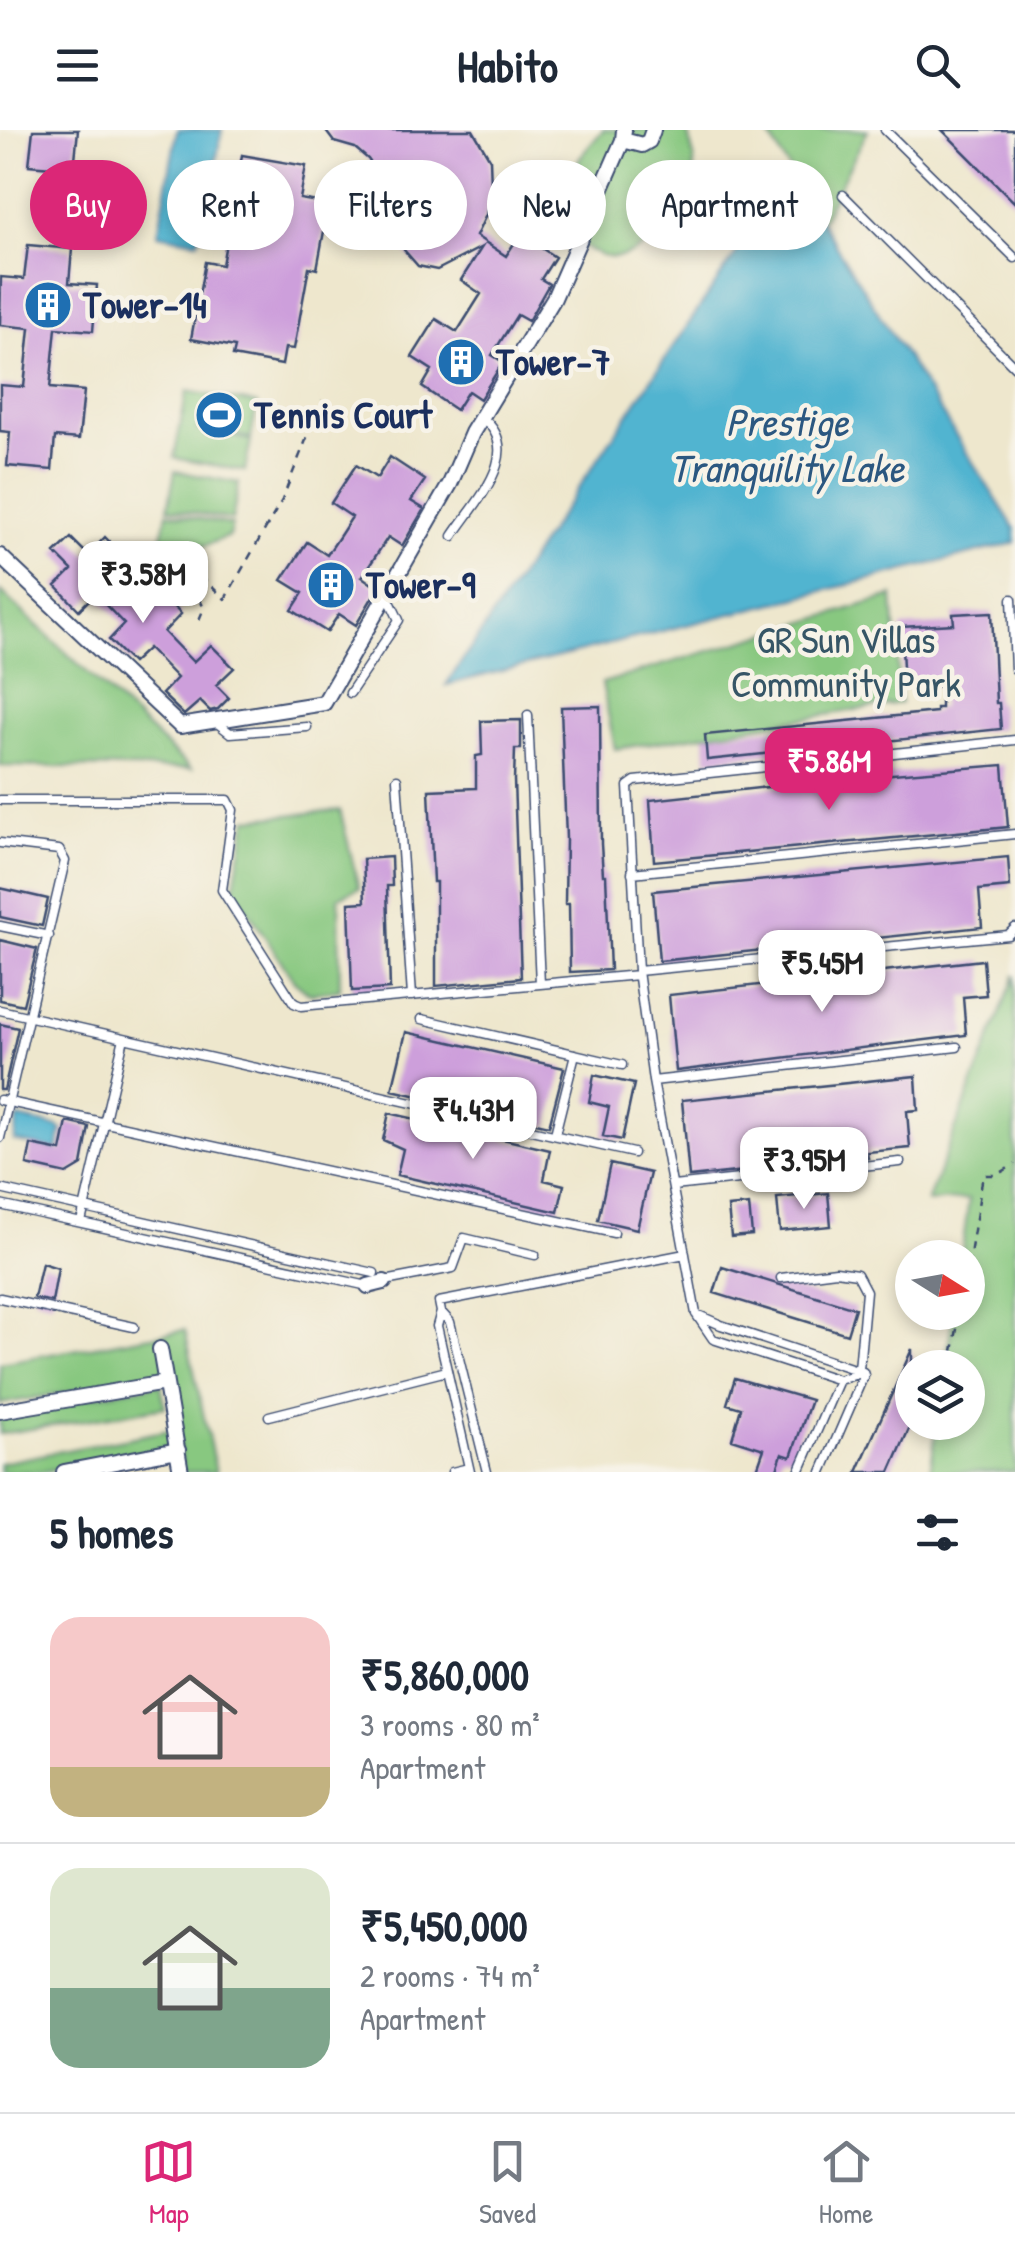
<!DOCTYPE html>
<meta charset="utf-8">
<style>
:root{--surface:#fff;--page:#f6f6f7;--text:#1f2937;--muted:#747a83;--line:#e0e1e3;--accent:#db2777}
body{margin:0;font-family:"Patrick Hand",sans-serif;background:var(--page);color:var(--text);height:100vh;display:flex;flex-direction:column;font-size:38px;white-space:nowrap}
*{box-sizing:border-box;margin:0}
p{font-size:32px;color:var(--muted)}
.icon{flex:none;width:55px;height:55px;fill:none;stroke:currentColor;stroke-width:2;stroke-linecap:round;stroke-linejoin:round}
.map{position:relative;height:1342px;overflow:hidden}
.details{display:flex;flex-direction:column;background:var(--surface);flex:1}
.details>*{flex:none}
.top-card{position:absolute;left:30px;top:30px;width:955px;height:90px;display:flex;gap:20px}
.needle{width:65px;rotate:101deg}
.buttons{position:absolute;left:895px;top:1110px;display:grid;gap:20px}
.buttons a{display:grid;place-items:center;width:90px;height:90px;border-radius:50%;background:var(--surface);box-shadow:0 5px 15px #0003;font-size:50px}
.price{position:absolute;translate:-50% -85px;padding:0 22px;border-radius:20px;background:#fff;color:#222;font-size:32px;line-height:65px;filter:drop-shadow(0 2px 5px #0008)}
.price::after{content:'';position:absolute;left:50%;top:60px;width:30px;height:22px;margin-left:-15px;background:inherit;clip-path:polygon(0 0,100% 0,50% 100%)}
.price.active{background:var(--accent);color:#fff}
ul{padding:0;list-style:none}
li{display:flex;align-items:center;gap:30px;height:250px;padding:0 50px}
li+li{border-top:2px solid var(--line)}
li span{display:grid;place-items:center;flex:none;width:280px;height:200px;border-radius:30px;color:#555}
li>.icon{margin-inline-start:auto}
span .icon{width:120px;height:120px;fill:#fffc;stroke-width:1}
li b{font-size:42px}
h2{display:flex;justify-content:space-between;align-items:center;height:120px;padding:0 50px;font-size:42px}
.pill{padding:0 35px;border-radius:45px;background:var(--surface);box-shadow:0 5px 15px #0003;font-size:35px;line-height:90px}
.pill.active{background:var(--accent);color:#fff}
header{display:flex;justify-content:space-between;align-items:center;height:130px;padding:0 50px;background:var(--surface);font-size:45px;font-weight:700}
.menu{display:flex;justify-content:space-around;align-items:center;height:140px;border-top:2px solid var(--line);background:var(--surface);font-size:28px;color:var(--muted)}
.menu a{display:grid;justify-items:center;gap:5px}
.menu .active{color:var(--accent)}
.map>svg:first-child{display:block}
</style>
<header><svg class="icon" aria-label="menu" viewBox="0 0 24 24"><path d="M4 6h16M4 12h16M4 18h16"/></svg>Habito<svg class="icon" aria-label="search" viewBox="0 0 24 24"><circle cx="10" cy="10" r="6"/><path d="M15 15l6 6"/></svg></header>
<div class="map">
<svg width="1015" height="1342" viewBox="0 0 1015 1342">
<rect width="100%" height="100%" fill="#f7f3e8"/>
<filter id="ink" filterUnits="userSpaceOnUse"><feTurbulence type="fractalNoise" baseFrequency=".01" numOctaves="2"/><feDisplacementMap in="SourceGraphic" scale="20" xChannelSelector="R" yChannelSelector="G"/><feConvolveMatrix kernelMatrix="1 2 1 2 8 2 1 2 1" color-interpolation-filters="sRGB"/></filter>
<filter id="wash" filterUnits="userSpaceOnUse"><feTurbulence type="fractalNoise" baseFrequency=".0048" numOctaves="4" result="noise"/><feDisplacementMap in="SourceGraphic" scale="40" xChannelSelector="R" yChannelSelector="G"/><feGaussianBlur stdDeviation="2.25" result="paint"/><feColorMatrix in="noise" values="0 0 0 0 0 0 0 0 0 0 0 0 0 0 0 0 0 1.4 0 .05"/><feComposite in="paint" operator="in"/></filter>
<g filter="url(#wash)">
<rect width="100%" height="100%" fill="#eee7cd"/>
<path fill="#88c880" stroke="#527c6f" stroke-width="2.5" d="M603 0H687C689 10 693 21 694 30 696 70 646 138 602 126 590 122 578 113 567 107L563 63 580 27Z
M766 0H868L821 92Z
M187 261 257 274 251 308 195 299 251 310 245 341 174 328Z
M175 341 239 353 232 390 168 378Z
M167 382 232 395 229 406 199 418 161 412Z
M0 461 191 639 0 636Z
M893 466 900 573 615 619 602 553Z
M340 680 359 758 339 767 340 859 310 864 294 851 234 759 247 689Z
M1015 845V1342H930L937 1293 968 1292V1238L945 1237 953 1183 968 1182V1128L961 1127 969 1069 927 1072Z
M185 1200 216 1342H183L168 1245 0 1274V1233Z
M161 1254 165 1277 0 1304V1283Z
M170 1300 174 1316 40 1342H0V1333Z"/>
<path fill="#51b4d0" stroke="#367297" stroke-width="2.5" d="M177 0H222L208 75 223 78 218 108 199 104 198 111 158 104Z
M790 43 1015 399V413L446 555Z
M18 988 59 997 62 1001 57 1020 14 1011Z"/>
<g id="blocks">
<path fill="#cd9fdb" d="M33 0H78L74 39 29 35Z
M325 0H473L490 29 491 57 486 85 476 106 506 126 520 104 555 127 541 149 549 154 528 191 517 185 492 225 503 232 480 269 468 261 456 280 422 257 432 240 412 227 436 189 457 202 481 164 461 150 482 117 437 140 418 136 404 120 382 49 368 29 355 18 334 12Z
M942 0H1015V73Z
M242 25 306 36 300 69 329 74 317 139 309 137 294 219 285 218 282 235 233 226 235 217 191 209 205 132 222 135Z
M28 115 72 119 69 153 97 155 93 201 56 198 50 258 84 261 79 309 55 307 52 340 7 336 10 302 0 301V255L24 257 30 198 0 195 1 147 24 149Z
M390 327 425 350 411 371 424 379 402 416 388 407 362 447 378 458 356 495 339 484 327 502 292 480 303 463 282 450 307 412 327 425 341 404 352 387 331 373 356 335 377 348Z
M105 407 128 431 111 448 141 478 158 461 181 484 164 502 193 532 211 515 234 538 216 555 229 568 218 579 210 581 200 571 184 585 162 564 177 548 148 518 132 533 109 510 124 494 95 464 79 480 56 456 72 440 55 423 71 408 88 425Z
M992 482 996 573H999L1001 599 707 630 705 605 936 582V578H941V556L904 558 901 497 954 494 953 484Z
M600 576 601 714 603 745H606L610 840 570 842 569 774H565L566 708 561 577Z
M521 590V619H515L514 650 521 848 436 856V752H433L429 660 476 658V626L482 625 481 591Z
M1003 635 1008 697 654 731 650 670 868 646Z
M391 727 392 756H387L390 859 352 861 349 773 365 772 363 729Z
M1008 727 1010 757 979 760 982 797 659 831 653 761Z
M0 758 48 769 42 796 0 787Z
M0 810 37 819 23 875 0 870Z
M983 830 986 865 963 867 966 905 676 941 669 865Z
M0 894 18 898 4 960H0Z
M406 902 564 938 549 996 392 960Z
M594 945 634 954 622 1010 603 1006 609 977 589 972Z
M916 946 918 980 907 981 910 1018 867 1022 868 1028 689 1047 682 970Z
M389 983 550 1020 544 1050 564 1055 558 1082 397 1045 403 1019 383 1010Z
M67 992 89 997 82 1035 67 1044 27 1035 31 1015 61 1021Z
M610 1034 650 1043 637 1099 598 1090Z
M828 1063 831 1096 780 1101 777 1068Z
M749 1075 752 1105 731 1107 728 1077Z
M42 1133 58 1138 52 1172 34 1168Z
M722 1137 855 1178 847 1204 714 1163Z
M912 1219V1292L890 1342H857Z
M735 1248 811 1270 791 1327 782 1324 776 1342H756L764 1319 732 1309 741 1278 727 1274Z"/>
</g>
</g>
<g filter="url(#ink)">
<use href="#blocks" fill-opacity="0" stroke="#3b4b6f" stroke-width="2.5"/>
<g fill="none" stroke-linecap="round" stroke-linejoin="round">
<g stroke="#3b4b6f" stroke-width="11">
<path id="lane" d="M885 0 1015 128
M843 65 1015 237
M453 406C475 372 527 321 481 287
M1012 469 1015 539
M350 563 399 490 388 467
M528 585 540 854
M216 592 230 603 307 597
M397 649 412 866
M0 670H228L233 680 222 760 294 873 301 876 638 845
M0 713 59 720 65 731 0 1008
M632 743 1015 704
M0 796 49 806
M638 841 1008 805 1015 798
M0 880 633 1023
M422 889 622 935
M653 951 957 917
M0 970 614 1103
M555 1004 575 924
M673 1056 900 1032
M0 1059 374 1143
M0 1075 368 1156
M81 1092 124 908
M781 1148 836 1141 857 1144 866 1161 859 1239
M385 1151 453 1138 464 1108 535 1125
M0 1168 134 1197
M441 1182 439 1172 685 1124
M696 1184 721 1195 863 1242 864 1245 822 1342
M839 1250 863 1242
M269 1286 447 1241
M452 1342 469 1338
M470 1342 437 1196 441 1182 450 1192 487 1342
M799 1342 839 1250 713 1209 696 1184 653 951 638 841 628 656 635 651 1015 610"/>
</g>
<g stroke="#3b4b6f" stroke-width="18">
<path id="street" d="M623 10 642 15 649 11 653 0
M0 426 180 596 324 573 450 354 472 303 554 168 623 10 624 0
M368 1156 384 1152
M160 1219 181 1342
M0 1281 165 1253
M64 1342 178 1320"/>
</g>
<path stroke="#3b4b6f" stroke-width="2.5" stroke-dasharray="8 8" stroke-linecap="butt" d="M199 490 204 478 198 466 180 450 183 442 192 438 225 469 282 370 322 270
M968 1137 983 1045H997L1015 1034
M950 1238 960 1182"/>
<use href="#lane" stroke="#fff" stroke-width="8"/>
<use href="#street" stroke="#fff" stroke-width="14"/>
</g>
</g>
<defs>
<g id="building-disc" transform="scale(2.5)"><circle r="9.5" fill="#1f6fb2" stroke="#f7f3e8"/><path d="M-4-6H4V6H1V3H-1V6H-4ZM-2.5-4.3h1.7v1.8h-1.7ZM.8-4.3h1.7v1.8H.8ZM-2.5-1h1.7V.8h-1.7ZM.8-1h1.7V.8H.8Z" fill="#fff"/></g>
<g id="stadium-disc" transform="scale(2.5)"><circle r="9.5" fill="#1f6fb2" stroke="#f7f3e8"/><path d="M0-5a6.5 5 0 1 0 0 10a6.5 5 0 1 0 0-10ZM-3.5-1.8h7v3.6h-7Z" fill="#fff"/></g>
</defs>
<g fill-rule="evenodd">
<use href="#building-disc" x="48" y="175"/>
<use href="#building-disc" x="461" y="232"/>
<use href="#stadium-disc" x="219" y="285"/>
<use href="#building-disc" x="331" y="455"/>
</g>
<g text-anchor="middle" stroke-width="9" stroke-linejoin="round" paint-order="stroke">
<g font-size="38" font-weight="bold" fill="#1b2f5e" stroke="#f7f3e8" text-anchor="start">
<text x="83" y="188">Tower-14</text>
<text x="496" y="245">Tower-7</text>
<text x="254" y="298">Tennis Court</text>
<text x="366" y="468">Tower-9</text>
</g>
<g font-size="38" fill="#365566" stroke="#f7f3e8">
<text x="846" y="523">GR Sun Villas<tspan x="846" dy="44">Community Park</tspan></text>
</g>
<g font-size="40" font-style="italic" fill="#2b5780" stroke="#f7f3e8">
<text x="787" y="306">Prestige<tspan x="787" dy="46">Tranquility Lake</tspan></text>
</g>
</g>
</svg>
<div class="buttons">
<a><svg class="needle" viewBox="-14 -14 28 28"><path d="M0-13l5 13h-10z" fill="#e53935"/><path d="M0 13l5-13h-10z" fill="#747a83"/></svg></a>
<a><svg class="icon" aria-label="layers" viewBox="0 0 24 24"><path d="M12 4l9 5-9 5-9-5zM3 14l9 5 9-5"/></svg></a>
</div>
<b class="price" style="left:143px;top:496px">₹3.58M</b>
<b class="price active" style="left:829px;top:683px">₹5.86M</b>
<b class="price" style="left:822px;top:885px">₹5.45M</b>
<b class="price" style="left:473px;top:1032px">₹4.43M</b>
<b class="price" style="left:804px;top:1082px">₹3.95M</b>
<div class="top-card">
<a class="pill active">Buy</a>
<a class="pill">Rent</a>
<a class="pill">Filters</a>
<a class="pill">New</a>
<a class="pill">Apartment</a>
</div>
</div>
<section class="details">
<h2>5 homes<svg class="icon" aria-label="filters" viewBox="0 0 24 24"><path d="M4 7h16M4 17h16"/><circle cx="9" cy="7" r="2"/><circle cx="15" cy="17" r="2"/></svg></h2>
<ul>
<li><span style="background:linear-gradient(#f6c9c9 75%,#c2b280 0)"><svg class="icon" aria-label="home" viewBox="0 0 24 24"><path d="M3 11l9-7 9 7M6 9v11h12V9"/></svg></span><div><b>₹5,860,000</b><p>3 rooms · 80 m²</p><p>Apartment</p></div></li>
<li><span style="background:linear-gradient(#dfe7d0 60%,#7fa58c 0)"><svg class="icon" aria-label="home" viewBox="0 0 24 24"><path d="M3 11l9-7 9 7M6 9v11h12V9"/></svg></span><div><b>₹5,450,000</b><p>2 rooms · 74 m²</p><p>Apartment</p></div></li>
</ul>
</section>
<nav class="menu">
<a class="active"><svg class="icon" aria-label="map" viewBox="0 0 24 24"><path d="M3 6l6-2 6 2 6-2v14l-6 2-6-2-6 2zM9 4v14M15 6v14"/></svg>Map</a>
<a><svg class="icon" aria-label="saved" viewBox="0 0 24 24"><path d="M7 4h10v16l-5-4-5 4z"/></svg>Saved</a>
<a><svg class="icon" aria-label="home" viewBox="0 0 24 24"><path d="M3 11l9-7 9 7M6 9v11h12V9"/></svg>Home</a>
</nav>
